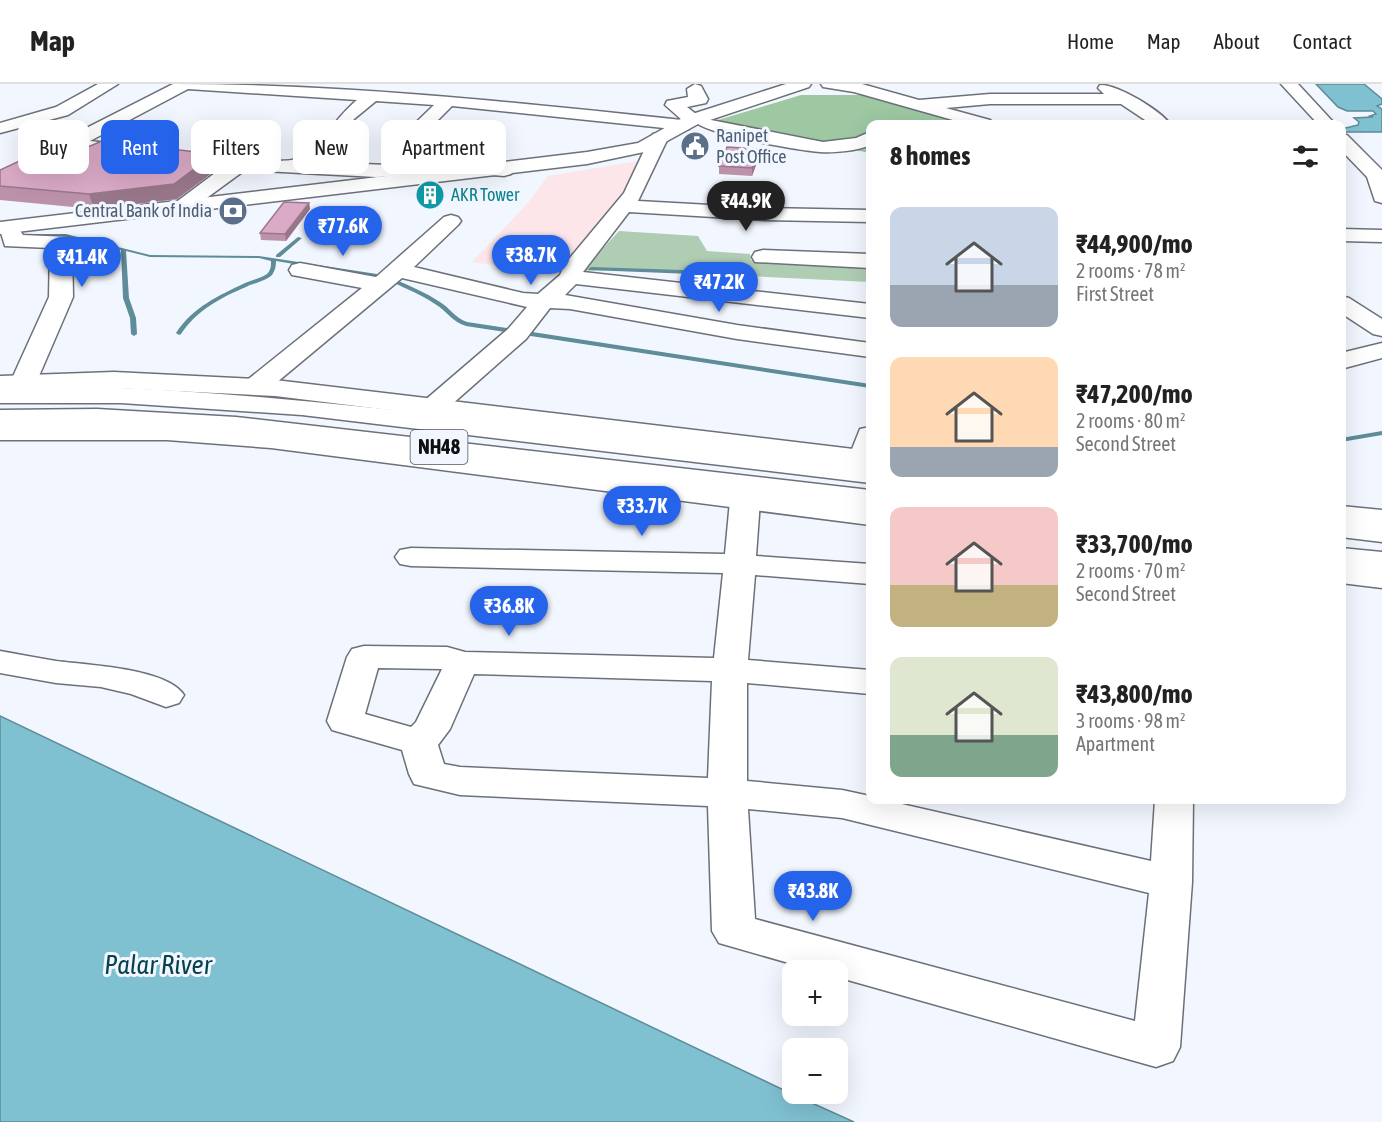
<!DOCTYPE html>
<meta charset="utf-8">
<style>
:root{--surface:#fff;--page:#f2f2f2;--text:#222;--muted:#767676;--line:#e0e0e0;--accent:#2563eb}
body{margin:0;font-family:"Asap Condensed",sans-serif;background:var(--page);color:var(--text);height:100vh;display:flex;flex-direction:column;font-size:22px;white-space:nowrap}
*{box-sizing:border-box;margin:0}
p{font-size:20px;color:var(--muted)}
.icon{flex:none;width:33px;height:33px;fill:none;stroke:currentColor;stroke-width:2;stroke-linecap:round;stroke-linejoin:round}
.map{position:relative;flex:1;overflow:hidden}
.sheet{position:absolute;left:866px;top:36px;width:480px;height:684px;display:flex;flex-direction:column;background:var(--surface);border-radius:12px;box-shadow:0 6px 24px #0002}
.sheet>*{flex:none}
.hud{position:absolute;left:18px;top:36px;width:570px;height:54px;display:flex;gap:12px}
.tools{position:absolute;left:782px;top:876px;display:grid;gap:12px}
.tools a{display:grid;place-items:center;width:66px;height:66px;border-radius:12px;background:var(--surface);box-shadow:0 6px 24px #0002;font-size:30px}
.price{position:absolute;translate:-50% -51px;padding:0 14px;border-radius:21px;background:var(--accent);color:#fff;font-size:20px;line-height:39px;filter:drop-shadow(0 2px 3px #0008)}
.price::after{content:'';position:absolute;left:50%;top:36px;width:18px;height:14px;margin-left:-9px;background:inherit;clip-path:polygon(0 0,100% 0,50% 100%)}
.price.active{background:#222;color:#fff}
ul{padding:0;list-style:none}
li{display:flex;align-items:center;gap:18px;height:150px;padding:0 24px}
li span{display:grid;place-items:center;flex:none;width:168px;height:120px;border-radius:12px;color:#555}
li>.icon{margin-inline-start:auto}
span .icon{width:72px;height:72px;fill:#fffc;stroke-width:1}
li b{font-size:26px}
h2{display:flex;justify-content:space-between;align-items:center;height:72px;padding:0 24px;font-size:26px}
.pill{padding:0 21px;border-radius:12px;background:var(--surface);box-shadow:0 6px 24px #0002;font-size:21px;line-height:54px}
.pill.active{background:var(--accent);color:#fff}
header{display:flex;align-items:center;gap:36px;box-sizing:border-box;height:84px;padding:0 30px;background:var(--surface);border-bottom:2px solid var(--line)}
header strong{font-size:28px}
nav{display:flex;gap:33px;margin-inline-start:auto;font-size:21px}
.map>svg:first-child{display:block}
</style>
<header>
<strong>Map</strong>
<nav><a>Home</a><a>Map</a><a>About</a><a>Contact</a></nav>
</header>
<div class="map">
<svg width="1382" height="1038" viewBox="0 0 1382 1038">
<rect width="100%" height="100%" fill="#f2f6fe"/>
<path fill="#fce6e9" d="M639 77 628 111 564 191 472 178 527 120 548 92Z"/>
<path fill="#afcdb3" d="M619 147 698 152 707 167 750 170 751 176 773 179 870 184V198L627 186 582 187Z"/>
<path fill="#9dc8a2" d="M801 11H868L936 26 978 40H870V69L715 38 718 36Z"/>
<path fill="#80c1d1" stroke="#5e8c98" stroke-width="1.5" d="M1316 0H1364L1382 15V20L1377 22 1382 25V48H1341V45L1358 41 1359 38 1354 34 1373 33 1370 32 1376 30 1373 27H1347L1338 23Z
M0 632 792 1010 854 1038H0Z"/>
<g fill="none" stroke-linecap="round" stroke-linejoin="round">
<path fill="#5e8c98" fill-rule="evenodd" d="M25 150H66L150 171 259 172 377 190 380 192 377 194 276 177C276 182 275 187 272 191 266 197 254 199 246 203 220 214 197 226 181 250L179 251 176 249C193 223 218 212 245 199 252 196 261 194 267 190 271 186 271 182 271 177L259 174 150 173 126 167 129 214 136 234 137 250 134 252 131 250 130 234 123 214 121 166 66 152H27L25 151Z
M298 153 302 154 280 173H276V171Z
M591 183 744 188 747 190 744 192 589 186 588 185Z
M392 196H396C411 202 426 209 440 218 450 224 455 234 467 238L870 300V304L466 242C451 237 447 227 435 220 422 211 407 205 392 198Z
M1382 347V351L1341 358V354Z"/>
<g stroke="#6c7179" stroke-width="3">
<path id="minor" d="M98 0H118L68 31 0 49V39L56 23Z
M173 0C343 0 513 18 682 36L665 21 667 17 688 13 687 5 695 0 701 2 708 15 706 19 687 23 701 34 823 58 856 54 870 48V61C858 67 833 69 820 68 796 66 717 52 698 40L692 41 689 45 683 46 452 22 421 53 408 79 459 76 504 80 511 82 514 86 511 90 504 92 459 88 376 93 245 86 193 124H179L176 120 179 116 223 83 73 65 0 102V88ZM188 5 357 16C333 36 324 60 295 75 279 83 119 60 90 57ZM376 17 434 21 407 47 388 81 315 78 335 64 354 35Z
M821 0H862L919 16 990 10H1104L1098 4 1100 1C1117 0 1160 26 1170 40H1151L1121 20H990L946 24 990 36 993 40H967L854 8 823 3Z
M1281 0H1298L1335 40H1318Z
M659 49 665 50 668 54 638 117 764 124 870 126V138L764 136 629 128 583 188 870 220V234L576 200 565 211 737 241 870 259V273L737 255 570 225 550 224 526 255 442 329 433 331 424 329 420 323 424 317 508 245 527 223 402 194 264 309 255 311 246 309 242 303 246 297 362 204 292 191 289 186 292 181 300 179 376 193 444 133 451 131 458 133 461 137 458 141 414 183 523 209 538 210 560 191 564 181 624 109 650 54 653 50Z
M1341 50 1347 51 1382 86V119L1375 117 1367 93 1341 66Z
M12 143 19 145 23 151 69 153 72 158 73 213 36 299 32 304 23 307 14 304 10 299 49 213 50 164 5 162 1 149 5 145Z
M1341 145 1382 146V158L1341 157Z
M763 166 870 170V184L755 178 752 173 755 168Z
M1341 212 1349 214 1382 235V252L1373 250 1341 229Z
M1382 259V274L1341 285V269Z
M870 343V382L862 384 852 381 848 375 860 345Z
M745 408 756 411 760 417 756 472 870 480V500L755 491 748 576 870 586V610L747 599V697L842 706 870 712V716H884L1151 777 1155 716H1193L1192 798 1180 963 1173 977 1156 983 837 893V886H813L719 859 712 847 708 722 460 711 414 700 409 690 402 666 332 646 327 637 347 573 352 565 364 562 447 563 465 568 714 574 723 489 411 482 400 480 395 473 400 466 411 464 725 470 730 417 734 411ZM378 584 442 585 416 638 411 643 365 630ZM474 590 712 597 708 694 460 683 444 680 438 661 450 645ZM748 725 842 734 1149 809 1135 937 755 835Z
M0 567C18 570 37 574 56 577 86 581 167 584 184 611L179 619 166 623 131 610 101 603 56 599 0 589Z"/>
</g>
<g stroke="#6c7179" stroke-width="3">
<path id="major" d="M786 0H811L809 3 698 40 649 67 587 80 0 150V138L587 68 638 59 686 32Z
M114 288 275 296 870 367V385L275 312 114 304 0 308V292Z
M0 340H167L271 348 870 423V441L271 364 167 356H0Z
M1341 422 1382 426V444L1341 440Z
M1341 479 1382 484V504L1341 499Z"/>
</g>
<g stroke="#6c7179" stroke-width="3">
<path id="highway" d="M61 302C207 305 351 321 495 337 620 352 745 366 870 381V399L302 331 121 319H0V303Z
M97 325 236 333 870 406V424L236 349 97 341 0 342V326Z
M1341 435 1382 440V458L1341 453Z
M1341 464 1382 468V488L1341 482Z"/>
</g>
<use href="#minor" fill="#fff" fill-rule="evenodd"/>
<use href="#major" fill="#fff" fill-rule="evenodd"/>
<use href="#highway" fill="#fff" fill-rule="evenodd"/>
</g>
<path fill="#bc92ab" d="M759 65V73L752 92 719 90V82Z
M71 70H214L217 85 177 115 94 125 0 116V86Z
M309 119 310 125 286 157 261 156 260 149Z"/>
<path fill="#99778b" d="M759 65V73L752 92V84Z
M214 70 217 85 177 115 94 125 89 110Z
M309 119 310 125 286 157 285 150Z"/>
<path fill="#dbaac7" stroke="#99778b" stroke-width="1.5" d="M102 57 214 70 174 100 89 110 0 102V86L43 66 71 70Z
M727 63 759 65 752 84 719 82Z
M284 118 309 119 285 150 260 149Z"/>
<defs>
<g id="civic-disc" transform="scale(1.5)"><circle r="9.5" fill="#5c6f8a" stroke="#f2f6fe"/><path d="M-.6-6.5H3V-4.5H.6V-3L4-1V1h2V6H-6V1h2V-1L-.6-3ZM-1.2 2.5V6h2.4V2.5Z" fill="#fff"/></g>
<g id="building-disc" transform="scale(1.5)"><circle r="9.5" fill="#0f9aa8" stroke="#f2f6fe"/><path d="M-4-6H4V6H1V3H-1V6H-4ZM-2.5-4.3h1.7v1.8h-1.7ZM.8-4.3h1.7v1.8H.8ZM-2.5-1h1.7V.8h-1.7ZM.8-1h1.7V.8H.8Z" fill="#fff"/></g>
<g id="bank-disc" transform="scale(1.5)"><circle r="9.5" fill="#5c6f8a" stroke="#f2f6fe"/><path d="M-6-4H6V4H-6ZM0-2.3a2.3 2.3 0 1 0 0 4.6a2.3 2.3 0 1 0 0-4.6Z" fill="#fff"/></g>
</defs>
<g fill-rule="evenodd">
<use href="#civic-disc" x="695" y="62"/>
<use href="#building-disc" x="430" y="111"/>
<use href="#bank-disc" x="233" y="127"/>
</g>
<g text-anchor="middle" stroke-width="6" stroke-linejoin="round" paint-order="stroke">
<g font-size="18" fill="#4e5e75" stroke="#f2f6fe" text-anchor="start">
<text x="716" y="58">Ranipet<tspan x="716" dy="21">Post Office</tspan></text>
<text x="212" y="133" text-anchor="end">Central Bank of India</text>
</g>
<g font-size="18" fill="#0d838f" stroke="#f2f6fe" text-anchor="start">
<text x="451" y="117">AKR Tower</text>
</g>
<rect fill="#f2f6fe" stroke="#525459" stroke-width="1.5" x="410.5" y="346" width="57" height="34" rx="4.5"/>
<g font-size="20" font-weight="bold" fill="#0d0f12">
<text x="439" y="370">NH48</text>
</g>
<g font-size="27" font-style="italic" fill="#06434f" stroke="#f2f6fe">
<text x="158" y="890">Palar River</text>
</g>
</g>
</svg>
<div class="tools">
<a>+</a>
<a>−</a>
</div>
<b class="price active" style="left:746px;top:148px">₹44.9K</b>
<b class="price" style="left:343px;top:173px">₹77.6K</b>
<b class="price" style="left:531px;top:202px">₹38.7K</b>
<b class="price" style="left:82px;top:204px">₹41.4K</b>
<b class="price" style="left:719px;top:229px">₹47.2K</b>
<b class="price" style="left:642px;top:453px">₹33.7K</b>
<b class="price" style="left:509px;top:553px">₹36.8K</b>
<b class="price" style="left:813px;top:838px">₹43.8K</b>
<div class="hud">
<a class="pill">Buy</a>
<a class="pill active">Rent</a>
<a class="pill">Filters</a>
<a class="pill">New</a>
<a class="pill">Apartment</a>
</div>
<section class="sheet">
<h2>8 homes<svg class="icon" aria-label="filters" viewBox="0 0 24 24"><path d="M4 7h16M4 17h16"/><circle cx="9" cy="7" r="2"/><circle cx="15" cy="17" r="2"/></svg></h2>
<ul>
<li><span style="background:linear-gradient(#c9d6e8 65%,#9aa5b1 0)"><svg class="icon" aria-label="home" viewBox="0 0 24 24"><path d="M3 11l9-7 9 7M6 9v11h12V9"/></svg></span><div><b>₹44,900/mo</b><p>2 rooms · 78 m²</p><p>First Street</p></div></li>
<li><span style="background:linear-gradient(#ffd9b3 75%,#9aa5b1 0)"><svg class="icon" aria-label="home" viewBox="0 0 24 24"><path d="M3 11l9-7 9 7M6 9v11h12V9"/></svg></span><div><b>₹47,200/mo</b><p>2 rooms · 80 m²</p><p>Second Street</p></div></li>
<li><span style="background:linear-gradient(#f6c9c9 65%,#c2b280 0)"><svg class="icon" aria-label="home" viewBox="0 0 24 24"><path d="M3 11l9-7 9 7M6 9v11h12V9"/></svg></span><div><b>₹33,700/mo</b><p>2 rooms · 70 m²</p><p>Second Street</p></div></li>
<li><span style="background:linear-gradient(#dfe7d0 65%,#7fa58c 0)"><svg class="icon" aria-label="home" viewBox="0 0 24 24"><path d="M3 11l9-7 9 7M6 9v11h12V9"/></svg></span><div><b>₹43,800/mo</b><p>3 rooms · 98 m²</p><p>Apartment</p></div></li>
</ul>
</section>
</div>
